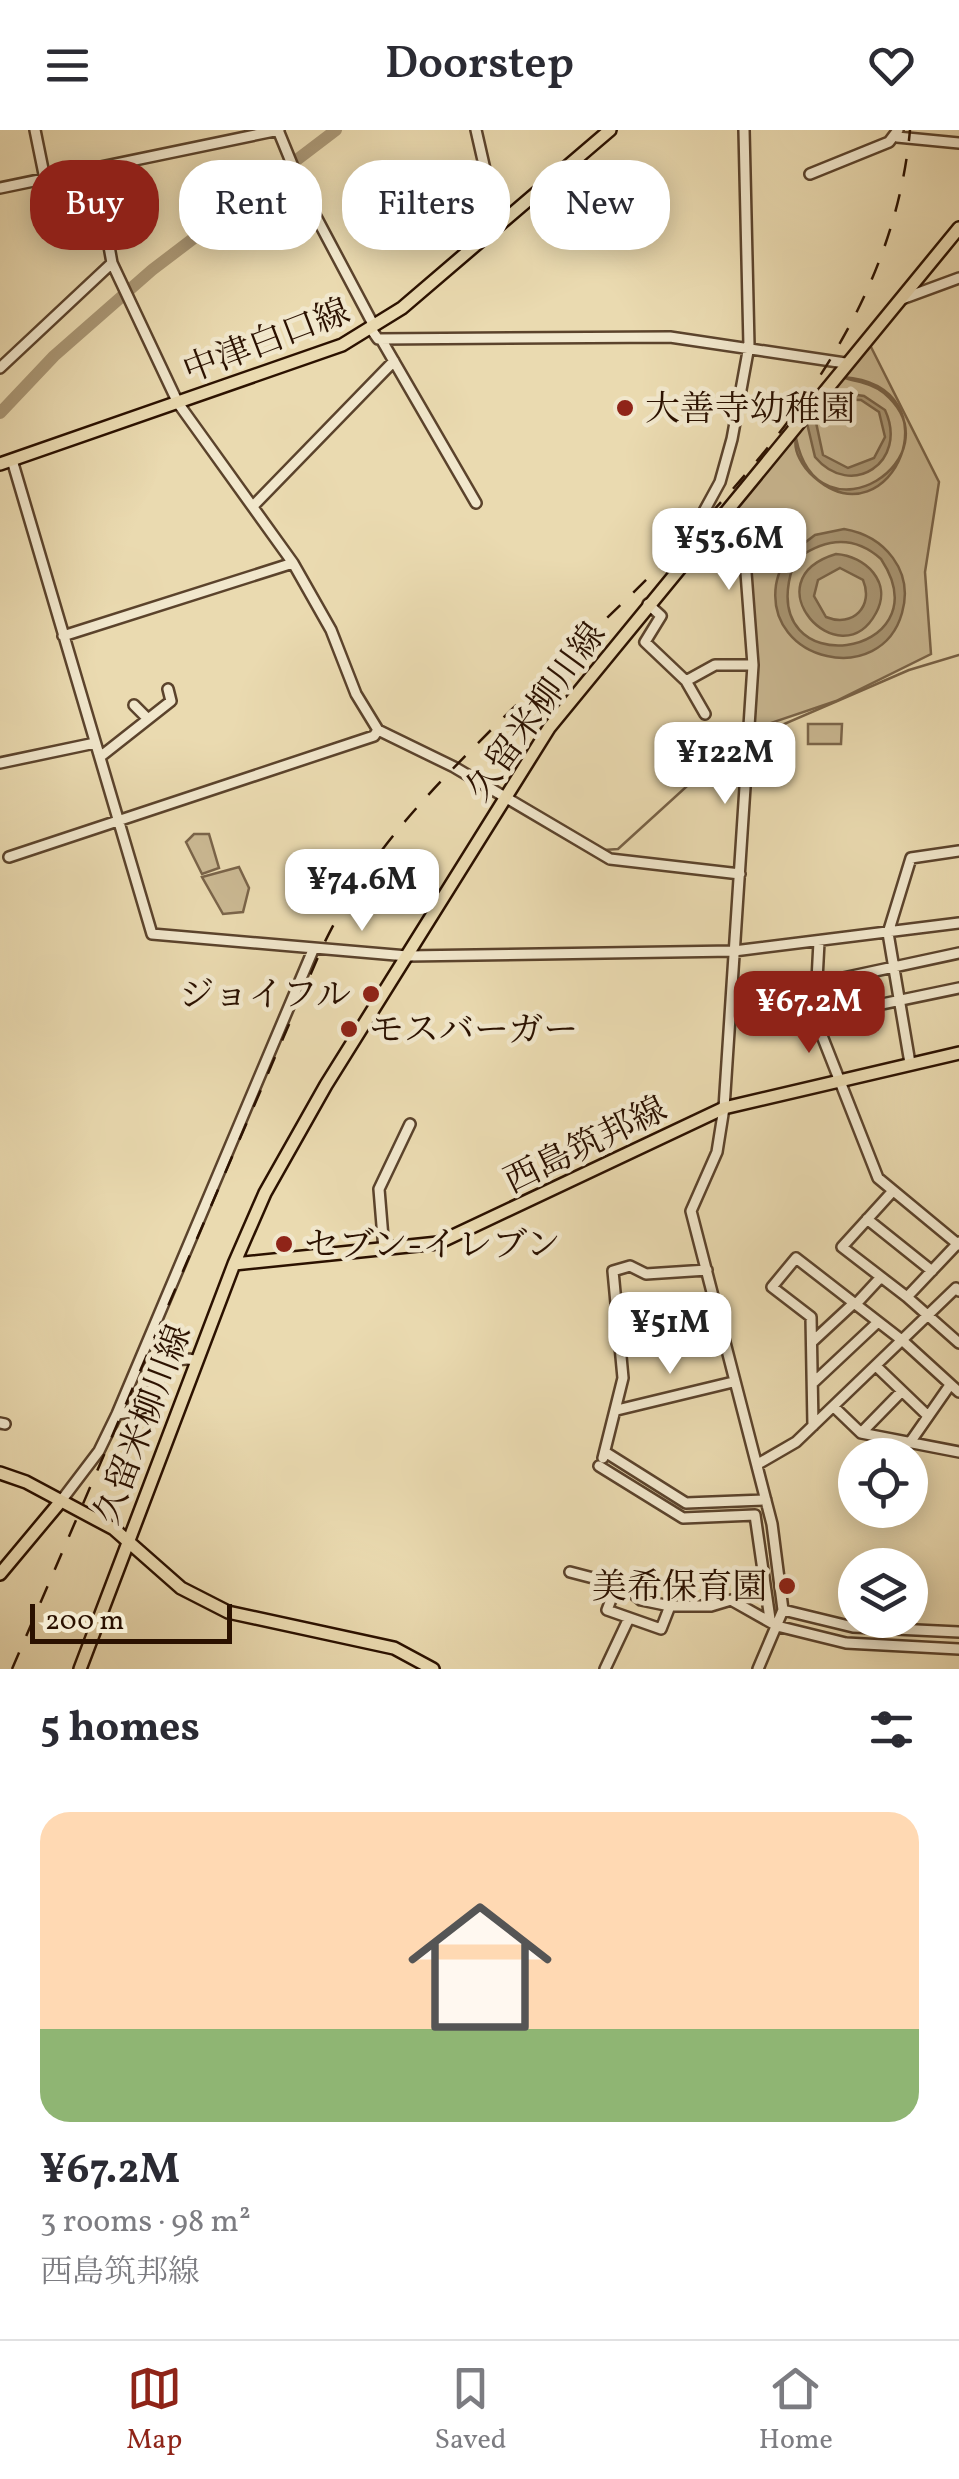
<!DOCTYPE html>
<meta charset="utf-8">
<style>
:root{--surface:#fff;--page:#f2f2f3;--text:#2b2b33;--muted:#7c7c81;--line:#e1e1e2;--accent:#8f2418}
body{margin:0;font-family:Vollkorn,"Noto Serif JP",serif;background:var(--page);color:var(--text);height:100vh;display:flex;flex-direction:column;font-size:38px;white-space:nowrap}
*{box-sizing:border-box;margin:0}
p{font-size:32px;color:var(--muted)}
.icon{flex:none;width:55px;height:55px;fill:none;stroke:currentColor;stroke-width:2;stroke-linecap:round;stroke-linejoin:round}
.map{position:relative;height:1539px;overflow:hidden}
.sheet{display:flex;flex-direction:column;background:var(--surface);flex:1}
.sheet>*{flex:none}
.top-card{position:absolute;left:30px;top:30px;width:900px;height:90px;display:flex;gap:20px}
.fabs{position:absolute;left:838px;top:1308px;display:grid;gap:20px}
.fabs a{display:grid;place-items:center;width:90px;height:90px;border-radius:50%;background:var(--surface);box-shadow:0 5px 25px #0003;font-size:50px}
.scale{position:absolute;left:30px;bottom:25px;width:202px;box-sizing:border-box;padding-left:10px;border:5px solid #2b1100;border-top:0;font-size:28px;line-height:35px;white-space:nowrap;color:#2b1100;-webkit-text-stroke:8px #f1e7cc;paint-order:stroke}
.price{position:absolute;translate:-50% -85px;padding:0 22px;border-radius:20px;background:#fff;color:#222;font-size:32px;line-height:65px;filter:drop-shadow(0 2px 5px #0008)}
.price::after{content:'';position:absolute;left:50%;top:60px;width:30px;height:22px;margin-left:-15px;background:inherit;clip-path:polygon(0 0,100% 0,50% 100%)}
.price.active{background:var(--accent);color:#fff}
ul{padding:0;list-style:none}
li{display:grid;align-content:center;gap:20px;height:530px;padding:0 40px}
li span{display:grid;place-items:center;height:310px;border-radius:30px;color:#555}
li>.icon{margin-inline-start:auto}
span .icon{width:180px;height:180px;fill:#fffc;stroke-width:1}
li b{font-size:42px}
h2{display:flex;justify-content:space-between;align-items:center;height:120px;padding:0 40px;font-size:42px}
.chip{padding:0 35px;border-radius:40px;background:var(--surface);box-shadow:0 5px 25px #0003;font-size:35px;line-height:90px}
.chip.active{background:var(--accent);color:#fff}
header{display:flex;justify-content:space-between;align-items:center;height:130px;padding:0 40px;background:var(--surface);font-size:45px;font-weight:600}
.tabs{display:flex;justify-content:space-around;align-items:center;height:140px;border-top:2px solid var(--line);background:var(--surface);font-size:28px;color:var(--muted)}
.tabs a{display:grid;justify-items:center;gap:5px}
.tabs .active{color:var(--accent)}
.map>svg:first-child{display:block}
</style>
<header><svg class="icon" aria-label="menu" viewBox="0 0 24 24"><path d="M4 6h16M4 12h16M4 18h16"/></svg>Doorstep<svg class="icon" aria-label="heart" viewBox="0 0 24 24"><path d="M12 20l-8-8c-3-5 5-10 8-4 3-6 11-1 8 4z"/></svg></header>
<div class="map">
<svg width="959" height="1539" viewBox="0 0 959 1539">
<rect width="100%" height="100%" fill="#eadab0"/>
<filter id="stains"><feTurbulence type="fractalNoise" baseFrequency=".002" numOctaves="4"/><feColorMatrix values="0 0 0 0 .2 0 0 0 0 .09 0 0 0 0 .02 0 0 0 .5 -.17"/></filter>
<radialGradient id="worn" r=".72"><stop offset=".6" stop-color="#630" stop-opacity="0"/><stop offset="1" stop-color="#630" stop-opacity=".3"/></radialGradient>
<path fill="#cab892" stroke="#7a6449" stroke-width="2.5" d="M868 211 939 352 925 442 931 524 836 571 753 599C763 531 750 463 741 394L729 382Z
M808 594H842L841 614H808Z
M194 704H209L219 738 202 744 186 712Z
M239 737 249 758 243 782 223 784 202 747Z"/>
<path fill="#a99674" stroke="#776146" stroke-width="2.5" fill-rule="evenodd" d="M843 247C959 256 891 415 814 347 802 337 793 320 796 308 818 418 959 327 884 263 871 252 854 252 843 247Z
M829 261 864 266 885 280C909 332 851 370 815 327L806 289ZM826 269 861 270 879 282 885 307 874 328 848 338 823 325 814 283Z
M844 399C885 406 914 441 902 483 881 558 765 532 776 455 778 444 781 434 789 431L793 436C754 557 946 528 881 429 854 405 826 408 798 428L790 424 815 405Z
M836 424C865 426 893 452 876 483 840 550 749 450 836 424ZM840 438 863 450C874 476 853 498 826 487L814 466 818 450Z"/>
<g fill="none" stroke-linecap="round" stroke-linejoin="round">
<path stroke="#776146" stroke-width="2.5" d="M752 608 909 540 959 525
M513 666 604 720 618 719 720 626 745 612"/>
<path stroke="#a99674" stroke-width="12" d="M0 283 54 226 152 140 336 0"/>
<g stroke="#5b432c" stroke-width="14">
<path id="minor" d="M35 0 45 49
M278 0 305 66 374 196
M476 0 498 96
M897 7 959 13
M95 38 112 133 178 273 293 433 331 500 356 564 378 600 454 637 610 729 740 744
M810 44 889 12 898 0
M0 58 279 0
M902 169 959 148
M371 199 378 209 670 207 845 233
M381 209 476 373
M0 238 112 133
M12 330 152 804 407 826 734 821 959 793
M255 374 394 231
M724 383 743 403 753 535 724 978 717 1022 691 1081 772 1394 783 1480 758 1539
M703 409 702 385 720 352 732 309 749 216 744 0
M648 474 661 486 645 512 686 551 705 584
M63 506 293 433
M686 551 715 535H753
M134 575 148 589
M100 627 171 571 168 559
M0 633 95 613
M9 727 374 606 378 600
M819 812 815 888 878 1048 959 1115
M815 854 959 823
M815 888 959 858
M910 933 888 803 911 728 959 721
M867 1089 932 1141
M384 1120 379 1059 410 994
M881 1147 907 1167 959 1112
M907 1167 959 1213
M856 1174 881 1147 842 1117 892 1062
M812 1212 854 1173
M876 1236 927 1285
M813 1253 878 1192
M834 1277 861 1303 959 1322
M617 1280 733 1252
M117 1284 138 1281C155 1262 164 1222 194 1230
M0 1293 5 1294
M813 1296 811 1187 772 1157 796 1128 903 1211 959 1262
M861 1303 902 1261
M911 1311 950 1255
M605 1322 686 1373 766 1370
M603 1328 623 1248 613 1141 630 1136 646 1144 707 1140
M758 1334 796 1312 956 1158 959 1161
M599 1336 683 1388 755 1385 770 1489
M61 1371 99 1321 117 1284 313 820
M570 1442 624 1456 641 1470 670 1476H711L731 1470 777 1496 846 1513 959 1519
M617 1454 607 1480 661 1499 670 1476
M783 1480 853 1497 959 1502
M605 1539 629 1488"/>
</g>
<g stroke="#2b1100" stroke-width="16">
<path id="major" d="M0 334 342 215 402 178 610 0
M234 1134 438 1113 724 978 959 923
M0 1343 26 1352 114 1399 181 1458 228 1482 394 1518 433 1539
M0 1444 61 1371
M80 1539 234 1134 265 1063 326 955 549 598 959 98"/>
</g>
<use href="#minor" stroke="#f1e7cc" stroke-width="9"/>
<use href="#major" stroke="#eadab0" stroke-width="11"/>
<path stroke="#2b1100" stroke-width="2.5" stroke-dasharray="18 18" stroke-linecap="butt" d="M12 1539 321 820C364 727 430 661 501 590 669 424 887 252 910 0"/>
</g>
<g fill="#8f2418" stroke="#f1e7cc" stroke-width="4">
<circle cx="625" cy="278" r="10"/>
<circle cx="371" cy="864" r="10"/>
<circle cx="349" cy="899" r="10"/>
<circle cx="284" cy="1114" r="10"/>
<circle cx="787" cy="1456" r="10"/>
</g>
<g text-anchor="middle" stroke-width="9" stroke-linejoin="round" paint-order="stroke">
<g font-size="35" fill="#2b1100" stroke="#f1e7cc">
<text transform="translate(266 210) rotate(-21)" y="12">中津白口線</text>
<text transform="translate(535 581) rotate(-54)" y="12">久留米柳川線</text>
<text transform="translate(585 1014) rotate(-26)" y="12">西島筑邦線</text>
<text transform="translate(142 1294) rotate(-69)" y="12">久留米柳川線</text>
</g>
<g font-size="35" fill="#2b1100" stroke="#f1e7cc" text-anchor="start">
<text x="645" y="290">大善寺幼稚園</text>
<text x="351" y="876" text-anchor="end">ジョイフル</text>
<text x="369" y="911">モスバーガー</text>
<text x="304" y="1126">セブン-イレブン</text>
<text x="767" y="1468" text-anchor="end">美希保育園</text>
</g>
</g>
<rect width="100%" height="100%" filter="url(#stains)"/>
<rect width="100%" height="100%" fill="url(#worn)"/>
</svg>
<div class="fabs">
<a><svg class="icon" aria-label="locate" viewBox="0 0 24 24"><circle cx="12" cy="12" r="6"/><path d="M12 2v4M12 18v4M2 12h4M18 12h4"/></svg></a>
<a><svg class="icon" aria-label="layers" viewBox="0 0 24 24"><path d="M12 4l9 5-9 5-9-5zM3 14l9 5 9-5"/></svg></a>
</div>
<div class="scale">200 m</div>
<b class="price" style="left:729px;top:463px">¥53.6M</b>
<b class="price" style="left:725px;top:677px">¥122M</b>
<b class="price" style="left:362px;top:804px">¥74.6M</b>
<b class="price active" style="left:809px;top:926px">¥67.2M</b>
<b class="price" style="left:670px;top:1247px">¥51M</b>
<div class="top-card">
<a class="chip active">Buy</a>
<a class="chip">Rent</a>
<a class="chip">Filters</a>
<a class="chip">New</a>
</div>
</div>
<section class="sheet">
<h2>5 homes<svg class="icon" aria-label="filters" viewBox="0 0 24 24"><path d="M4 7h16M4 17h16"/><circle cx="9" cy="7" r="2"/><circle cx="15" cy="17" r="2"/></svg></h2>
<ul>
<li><span style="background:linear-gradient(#ffd9b3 70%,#8fb573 0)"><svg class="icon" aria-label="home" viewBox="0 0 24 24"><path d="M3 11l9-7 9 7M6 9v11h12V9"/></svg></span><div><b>¥67.2M</b><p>3 rooms · 98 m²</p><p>西島筑邦線</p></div></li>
</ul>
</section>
<nav class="tabs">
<a class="active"><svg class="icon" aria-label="map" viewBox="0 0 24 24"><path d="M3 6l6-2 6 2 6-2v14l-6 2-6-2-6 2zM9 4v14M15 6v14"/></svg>Map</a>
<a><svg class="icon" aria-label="saved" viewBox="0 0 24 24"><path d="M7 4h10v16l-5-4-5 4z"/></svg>Saved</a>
<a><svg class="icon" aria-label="home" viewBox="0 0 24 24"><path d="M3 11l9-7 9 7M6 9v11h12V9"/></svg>Home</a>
</nav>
